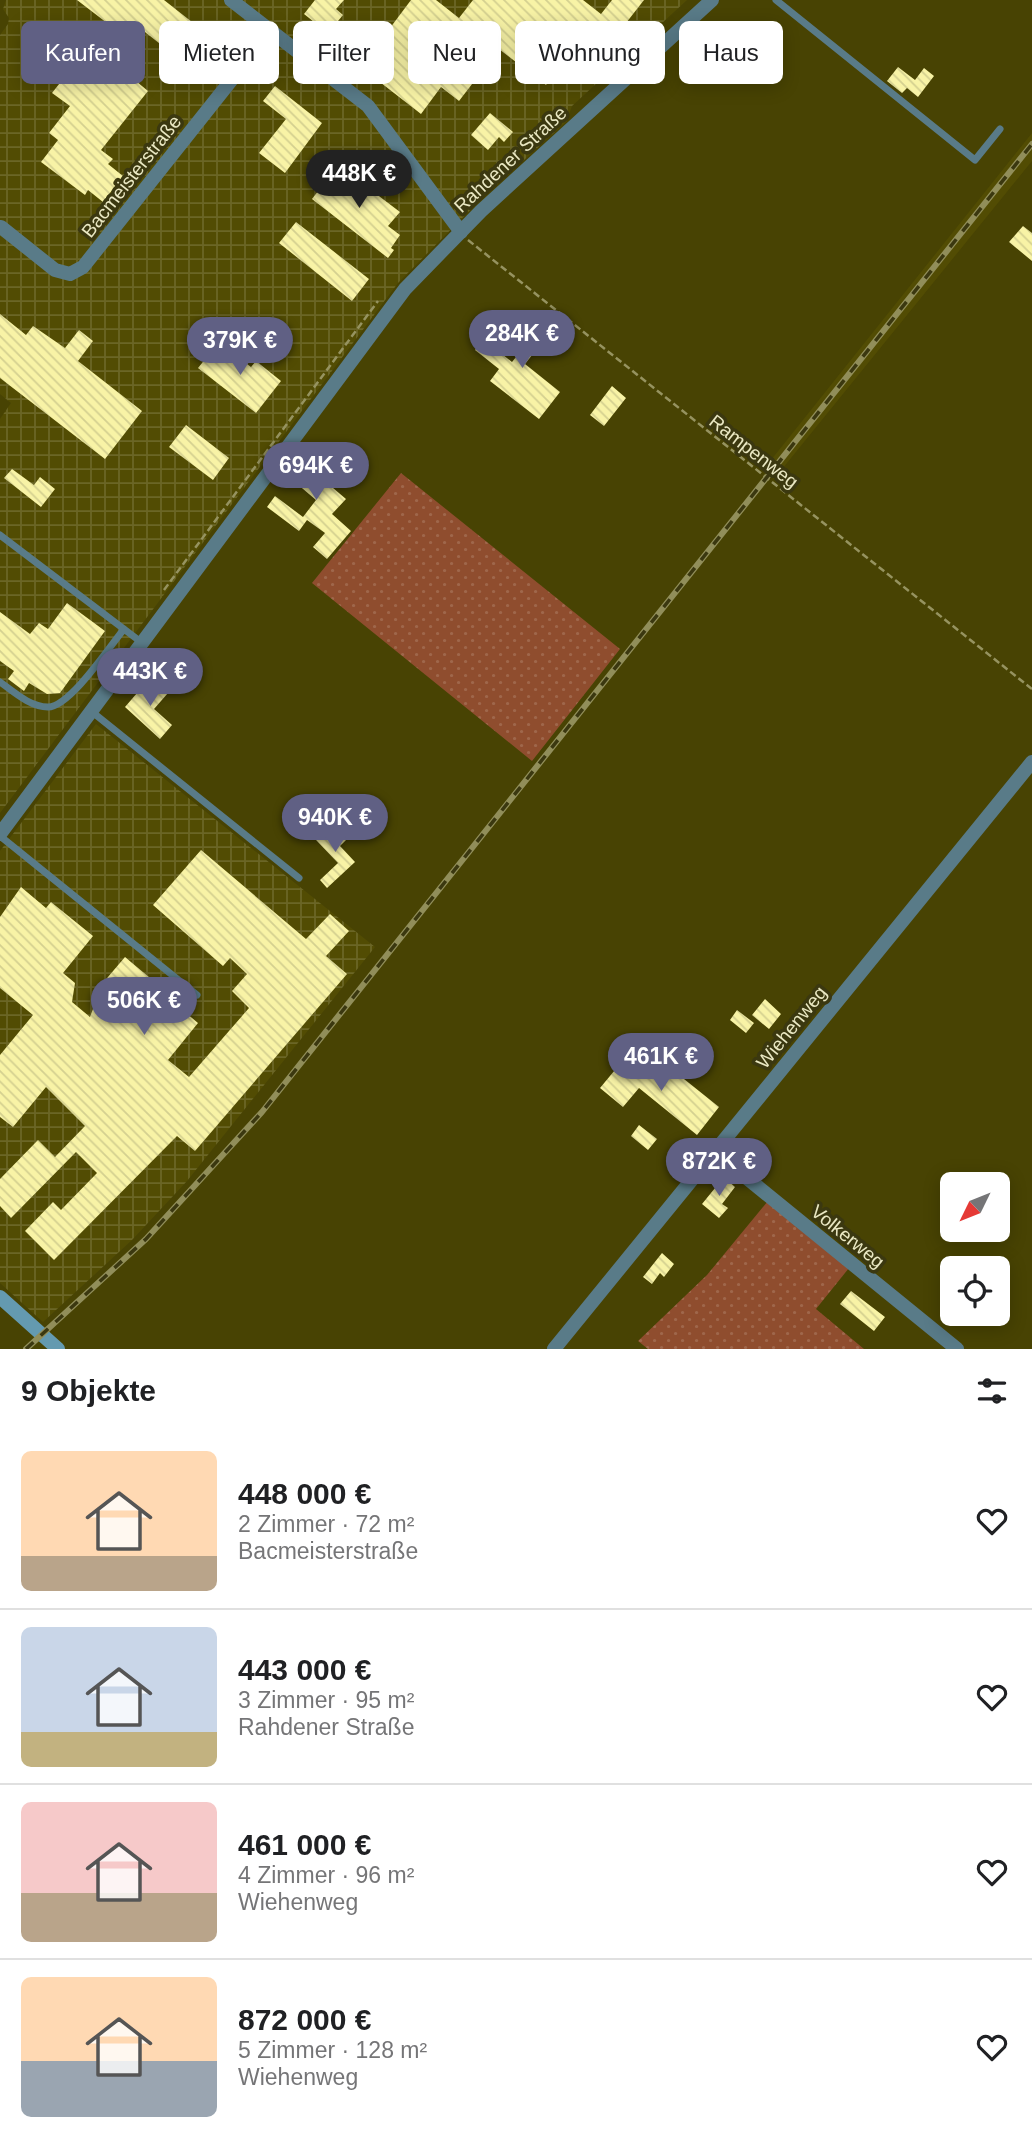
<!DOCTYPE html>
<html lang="de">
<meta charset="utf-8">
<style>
:root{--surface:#fff;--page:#f2f2f2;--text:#202124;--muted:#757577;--line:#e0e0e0;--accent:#606084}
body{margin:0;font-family:Arial,sans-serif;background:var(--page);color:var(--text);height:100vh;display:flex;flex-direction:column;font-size:26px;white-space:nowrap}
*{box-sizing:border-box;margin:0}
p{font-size:23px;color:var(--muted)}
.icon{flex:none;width:38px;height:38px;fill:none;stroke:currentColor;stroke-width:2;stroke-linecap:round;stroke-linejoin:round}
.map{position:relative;height:1349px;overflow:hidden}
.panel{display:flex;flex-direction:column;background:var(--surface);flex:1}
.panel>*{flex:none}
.guide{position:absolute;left:21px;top:21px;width:990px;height:63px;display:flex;gap:14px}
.needle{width:46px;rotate:227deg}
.fabs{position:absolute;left:940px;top:1172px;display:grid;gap:14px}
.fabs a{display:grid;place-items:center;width:70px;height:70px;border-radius:10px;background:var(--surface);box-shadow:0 4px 18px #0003;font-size:35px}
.price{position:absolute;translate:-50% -60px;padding:0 16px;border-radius:24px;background:var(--accent);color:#fff;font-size:23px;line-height:46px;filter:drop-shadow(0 2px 4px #0008)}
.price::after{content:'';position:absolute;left:50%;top:42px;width:21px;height:16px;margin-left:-10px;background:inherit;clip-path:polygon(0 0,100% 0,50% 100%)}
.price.current{background:#222;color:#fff}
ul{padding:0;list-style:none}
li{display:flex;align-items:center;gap:21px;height:175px;padding:0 21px}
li+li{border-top:2px solid var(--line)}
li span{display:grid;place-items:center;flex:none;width:196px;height:140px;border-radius:10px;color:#555}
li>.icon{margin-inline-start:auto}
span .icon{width:84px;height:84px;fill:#fffc;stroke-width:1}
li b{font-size:30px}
h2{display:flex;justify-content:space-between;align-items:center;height:84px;padding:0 21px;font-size:30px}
.tag{padding:0 24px;border-radius:10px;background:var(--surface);box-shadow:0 4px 18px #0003;font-size:24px;line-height:63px}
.tag.current{background:var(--accent);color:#fff}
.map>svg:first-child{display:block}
</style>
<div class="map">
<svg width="1032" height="1349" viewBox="0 0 1032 1349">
<defs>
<pattern id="industrial-grid" width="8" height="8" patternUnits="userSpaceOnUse" patternTransform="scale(1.75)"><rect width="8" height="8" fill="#524c03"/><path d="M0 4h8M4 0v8" fill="none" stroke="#6b6626"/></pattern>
<pattern id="grass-dots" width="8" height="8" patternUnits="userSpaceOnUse" patternTransform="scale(1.75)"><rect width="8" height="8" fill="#8f4d2e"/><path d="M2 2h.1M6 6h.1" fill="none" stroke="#9f674b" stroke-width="1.8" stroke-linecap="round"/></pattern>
<pattern id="building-back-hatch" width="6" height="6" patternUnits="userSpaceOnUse" patternTransform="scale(1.75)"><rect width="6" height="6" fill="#f8f3a6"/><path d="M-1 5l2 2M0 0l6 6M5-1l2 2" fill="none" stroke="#d4d090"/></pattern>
</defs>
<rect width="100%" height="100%" fill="#484303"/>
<path fill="#524c03" d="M1032 133V161L774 479 763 470Z"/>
<path fill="url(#industrial-grid)" d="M6 0H687L572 106 566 122 481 199 398 283 0 813V419L11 403 0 394V35L8 24 9 18 3 9Z
M96 724 375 947 187 1181 132 1240 43 1322 0 1283V851Z"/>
<path fill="url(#grass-dots)" d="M401 473 620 649 532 761 312 583Z
M768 1201 849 1268 816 1309 864 1349H648L638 1341 707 1275Z"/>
<path fill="url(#building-back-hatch)" d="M77 0H164L197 26 192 32 204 41 191 58 178 49 174 55 145 32 119 67 148 91 101 150 113 159 108 164 123 176 103 202 88 190 85 195 41 162 58 140 49 133 70 106 52 93 107 23Z
M315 0H344L336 9 343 15 328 33 304 14Z
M411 0H436L459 18 473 0H583L601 14 612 0H644L594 64 574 49 546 85 499 49 459 101 441 87 421 114 367 72 388 45 381 40Z
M898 67 915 80 924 68 934 76 918 97 907 88 902 93 887 81Z
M275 86 322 123 285 173 259 153 286 119 263 101Z
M490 113 513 132 504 142 499 137 488 150 471 135Z
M338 165 400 212 388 226 400 235 391 248 394 250 388 258 312 199Z
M296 222 369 279 352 301 279 243Z
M1023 226 1032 233V261L1009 242Z
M526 310 537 319 533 324 548 335 525 364 560 392 539 419 490 381 499 369 475 350 483 339 512 362 528 342 511 328Z
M0 314 26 335 33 326 65 348 79 330 93 341 78 361 142 411 105 459 0 378Z
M219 342 251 367 256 361 281 381 256 413 198 368Z
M612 386 626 398 604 426 590 415Z
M186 425 229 458 213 480 169 447Z
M314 447 339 468 326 482 346 499 332 514 351 531 327 559 313 547 325 533 307 520 299 531 267 507 275 496 303 517 316 500 289 477Z
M12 469 34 485 40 477 55 489 41 507 4 478Z
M67 603 105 631 60 693 47 694 29 683 24 691 8 679 14 671 0 661V612L30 634 39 623 48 629Z
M150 678 168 693 154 709 172 725 160 739 125 707Z
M333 824 347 839 340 846 355 862 327 888 320 880 338 863 316 840Z
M201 850 306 939 330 914 349 931 326 956 347 974 195 1151 177 1136 54 1260 25 1231 53 1202 61 1210 97 1173 76 1152 11 1218 0 1206V1179L38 1140 55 1157 85 1126 46 1087 13 1127 0 1117V1055L33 1015 0 988V917L21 887 46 908 51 902 93 936 63 973 75 983 72 1002 90 1017 102 984 125 957 156 983 154 986 198 1023 168 1060 189 1077 249 1008 232 991 247 974 230 958 223 966 153 905Z
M765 999 781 1014 769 1029 752 1015Z
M737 1010 754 1023 746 1033 730 1020Z
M629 1053 665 1083 674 1071 719 1107 697 1135 639 1088 623 1107 600 1088Z
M639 1125 657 1139 648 1150 631 1136Z
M724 1177 735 1187 722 1204 728 1208 719 1218 702 1204Z
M662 1253 674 1264 664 1277 660 1273 652 1284 643 1277Z
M851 1291 885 1317 874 1331 840 1304Z"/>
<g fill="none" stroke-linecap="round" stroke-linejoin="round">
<path stroke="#969360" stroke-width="2.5" stroke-dasharray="7 3.5" stroke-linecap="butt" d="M468 240 1032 689
M164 590 378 301"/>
<path stroke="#597b88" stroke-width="7" d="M776 0 975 160 1000 129
M0 535 141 642
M0 682C14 692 30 707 48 707 70 707 110 646 124 629
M91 711 299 878
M0 836 197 995"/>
<path stroke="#597b88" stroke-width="14" d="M231 0 368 106 461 232
M1 227 55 270 70 274 83 267 271 30
M0 834 405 289 481 211 712 0
M715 1152 957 1349
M554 1349 1032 762"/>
<path stroke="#649ab0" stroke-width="14" d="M0 1297 58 1349"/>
<g stroke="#918e5a" stroke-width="6">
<path id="rail" d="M26 1349 146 1239 262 1112 1032 144"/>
</g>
<use href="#rail" stroke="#3b3810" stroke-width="3.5" stroke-dasharray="10" stroke-linecap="butt"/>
</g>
<g text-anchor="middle" stroke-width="7" stroke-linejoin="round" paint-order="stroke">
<g font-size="19" fill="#eae8c3" stroke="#3b3810">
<text transform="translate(510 159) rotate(-43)" y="7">Rahdener Straße</text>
<text transform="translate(131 176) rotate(-52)" y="7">Bacmeisterstraße</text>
<text transform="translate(754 451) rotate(38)" y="7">Rampenweg</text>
<text transform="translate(791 1027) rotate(-51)" y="7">Wiehenweg</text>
<text transform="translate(848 1236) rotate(39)" y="7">Volkerweg</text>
</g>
</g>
</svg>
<div class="fabs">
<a><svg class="needle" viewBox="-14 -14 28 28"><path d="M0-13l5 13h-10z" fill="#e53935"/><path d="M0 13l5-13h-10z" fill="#757577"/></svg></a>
<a><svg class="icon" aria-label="locate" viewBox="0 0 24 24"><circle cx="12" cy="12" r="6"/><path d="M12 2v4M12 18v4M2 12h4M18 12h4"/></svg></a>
</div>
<b class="price current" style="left:359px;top:210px">448K €</b>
<b class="price" style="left:522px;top:370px">284K €</b>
<b class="price" style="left:240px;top:377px">379K €</b>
<b class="price" style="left:316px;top:502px">694K €</b>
<b class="price" style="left:150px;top:708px">443K €</b>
<b class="price" style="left:335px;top:854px">940K €</b>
<b class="price" style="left:144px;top:1037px">506K €</b>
<b class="price" style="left:661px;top:1093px">461K €</b>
<b class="price" style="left:719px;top:1198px">872K €</b>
<div class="guide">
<a class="tag current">Kaufen</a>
<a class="tag">Mieten</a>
<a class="tag">Filter</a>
<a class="tag">Neu</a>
<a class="tag">Wohnung</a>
<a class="tag">Haus</a>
</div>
</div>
<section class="panel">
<h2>9 Objekte<svg class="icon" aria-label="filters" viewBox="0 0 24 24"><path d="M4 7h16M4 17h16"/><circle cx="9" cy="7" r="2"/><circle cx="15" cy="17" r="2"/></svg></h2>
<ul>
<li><span style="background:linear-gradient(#ffd9b3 75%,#b9a48a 0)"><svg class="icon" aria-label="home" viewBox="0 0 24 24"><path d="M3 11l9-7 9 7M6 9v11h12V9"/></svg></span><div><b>448 000 €</b><p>2 Zimmer · 72 m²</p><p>Bacmeisterstraße</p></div><svg class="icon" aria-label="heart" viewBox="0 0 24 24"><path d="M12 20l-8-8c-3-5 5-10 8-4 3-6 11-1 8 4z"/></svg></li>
<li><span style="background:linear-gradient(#c9d6e8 75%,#c2b280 0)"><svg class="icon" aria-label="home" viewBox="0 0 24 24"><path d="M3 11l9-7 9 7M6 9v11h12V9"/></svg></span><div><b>443 000 €</b><p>3 Zimmer · 95 m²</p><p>Rahdener Straße</p></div><svg class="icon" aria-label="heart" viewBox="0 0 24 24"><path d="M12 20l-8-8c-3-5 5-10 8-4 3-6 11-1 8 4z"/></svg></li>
<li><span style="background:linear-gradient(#f6c9c9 65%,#b9a48a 0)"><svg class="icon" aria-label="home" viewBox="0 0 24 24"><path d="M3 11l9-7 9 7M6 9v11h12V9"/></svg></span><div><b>461 000 €</b><p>4 Zimmer · 96 m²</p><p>Wiehenweg</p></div><svg class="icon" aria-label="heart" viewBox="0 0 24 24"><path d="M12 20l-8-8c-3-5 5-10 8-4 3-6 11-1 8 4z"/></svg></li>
<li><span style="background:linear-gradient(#ffd9b3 60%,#9aa5b1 0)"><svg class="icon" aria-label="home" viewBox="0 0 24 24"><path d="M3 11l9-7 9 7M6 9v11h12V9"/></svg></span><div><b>872 000 €</b><p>5 Zimmer · 128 m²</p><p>Wiehenweg</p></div><svg class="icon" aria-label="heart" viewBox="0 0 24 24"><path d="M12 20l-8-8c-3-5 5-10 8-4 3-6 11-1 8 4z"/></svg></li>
</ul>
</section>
